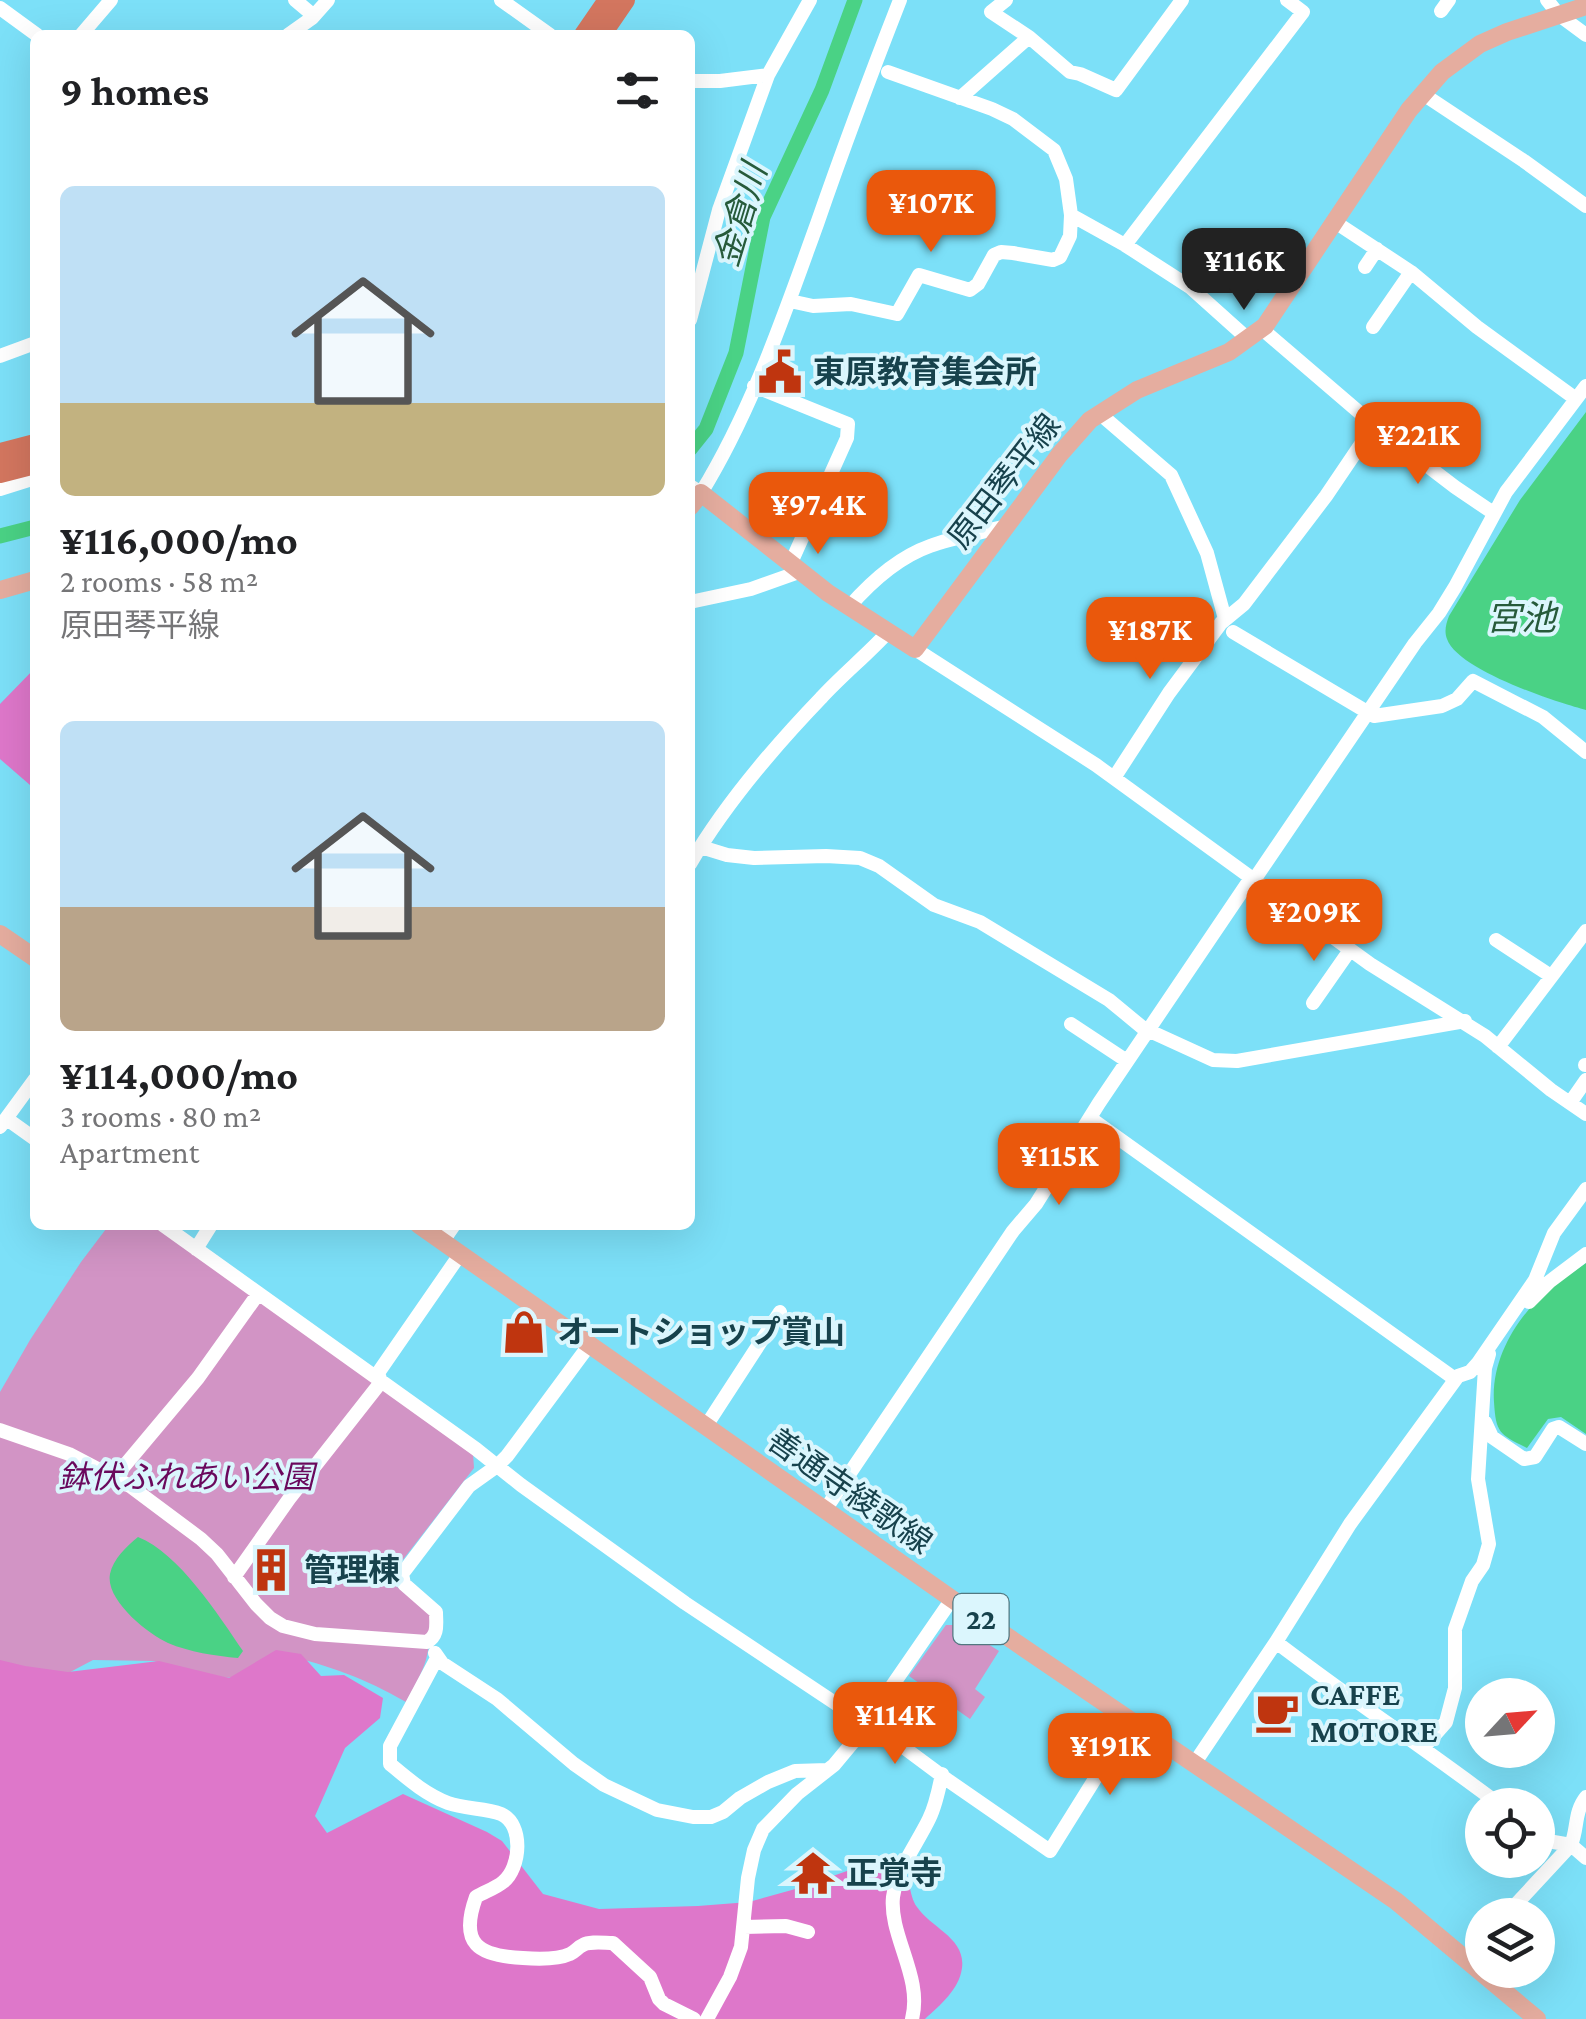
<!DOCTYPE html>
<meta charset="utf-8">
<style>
:root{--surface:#fff;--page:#f2f2f2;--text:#202124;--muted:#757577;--accent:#ea580c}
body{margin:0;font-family:"Crimson Pro","Noto Sans JP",serif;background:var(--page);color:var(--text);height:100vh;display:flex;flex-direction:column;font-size:38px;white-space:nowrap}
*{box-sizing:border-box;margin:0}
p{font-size:32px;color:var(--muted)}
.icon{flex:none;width:55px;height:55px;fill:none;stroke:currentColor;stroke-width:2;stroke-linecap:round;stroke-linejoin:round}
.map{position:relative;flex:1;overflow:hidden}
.sheet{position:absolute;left:30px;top:30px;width:665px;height:1200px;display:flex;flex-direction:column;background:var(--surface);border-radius:15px;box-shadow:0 10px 40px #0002}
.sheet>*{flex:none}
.needle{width:65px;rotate:64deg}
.buttons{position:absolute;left:1465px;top:1678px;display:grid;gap:20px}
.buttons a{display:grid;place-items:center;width:90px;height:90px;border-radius:50%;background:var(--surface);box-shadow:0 10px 40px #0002;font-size:50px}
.price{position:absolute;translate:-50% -85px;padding:0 22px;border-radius:20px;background:var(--accent);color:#fff;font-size:32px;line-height:65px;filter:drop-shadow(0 2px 5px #0008)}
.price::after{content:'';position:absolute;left:50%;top:60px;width:30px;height:22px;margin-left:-15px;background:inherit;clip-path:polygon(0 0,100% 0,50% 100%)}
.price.active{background:#222;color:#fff}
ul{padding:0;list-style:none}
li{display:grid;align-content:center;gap:20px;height:530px;padding:0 30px}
li span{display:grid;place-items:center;height:310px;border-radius:15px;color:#555}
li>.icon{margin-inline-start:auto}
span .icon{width:180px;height:180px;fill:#fffc;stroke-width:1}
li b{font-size:42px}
h2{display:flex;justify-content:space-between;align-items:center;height:120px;padding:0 30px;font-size:42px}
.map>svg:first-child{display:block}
</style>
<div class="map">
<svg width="1586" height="2019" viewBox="0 0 1586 2019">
<rect width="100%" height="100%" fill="#7ce0f8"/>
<path fill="#d294c5" d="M109 1225H155L473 1453 474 1468 391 1575 390 1581 430 1614C430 1658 427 1664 406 1702 364 1678 331 1666 284 1655L264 1676 222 1678 188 1673 154 1661 93 1660 57 1679 0 1674V1392L30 1340 81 1262Z
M946 1625H958L999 1651 975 1689 985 1697 970 1719 909 1676Z"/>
<path fill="#de77ca" d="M35 668V797L30 785 0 759V704Z
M276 1650 301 1654 321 1676 344 1675 383 1698 380 1718 345 1748 315 1816 327 1833 403 1794 487 1832 502 1841 543 1894 599 1909 698 1906 749 1902 799 1888 878 1860C886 1859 894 1858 900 1863 911 1874 908 1895 917 1907 931 1928 966 1938 962 1968 959 1990 940 2005 925 2019H0V1660L25 1666 68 1672 159 1661 229 1678Z"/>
<path fill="#4ad285" d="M1586 412V710C1555 702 1458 670 1447 639 1444 631 1446 624 1449 616L1520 500Z
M1586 1263V1434L1561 1417 1548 1419 1527 1448C1499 1434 1496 1433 1494 1402 1491 1360 1516 1318 1547 1291 1559 1281 1573 1272 1586 1263Z
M138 1537C179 1553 219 1616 243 1651L238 1658C216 1656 189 1652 168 1643 148 1634 105 1600 110 1574 113 1559 127 1546 138 1537Z"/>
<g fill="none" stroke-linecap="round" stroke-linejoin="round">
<path stroke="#4ad285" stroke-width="15" d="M690 449 706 429 736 353 763 217 822 90 855 0
M0 536 35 527"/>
<path stroke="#fff" stroke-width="14" d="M295 0 314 16
M501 0 550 35
M1006 0 991 12 1029 37
M1547 0 1559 15 1586 35
M0 8 37 35
M1441 11 1449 0
M81 35 111 0
M288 35 312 18 328 0
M690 81H720L768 75
M1423 94 1524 161 1586 206
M960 98 1029 37 1070 72 1080 74 1116 90 1182 0
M1071 215 1125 245 1190 287 1248 339
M1335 222 1411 272 1477 327 1576 399
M1125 245 1303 12 1287 0
M1365 267 1377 249
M790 301 813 306 851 304 897 314 919 275 970 290 978 284 994 255 1001 252 1013 253 1053 260 1060 257 1070 236 1071 215 1066 179 1054 150 1013 119 992 109 888 72
M690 320 719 210 768 75 810 0
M1373 327 1411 272
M1262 329 1374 425 1455 487 1489 510
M0 356 35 343
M754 386 848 424 847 438 790 565
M1099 413 1171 475 1207 553 1225 619
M690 486 701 493C752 410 784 315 817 224 843 149 871 74 900 0
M0 489 35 478
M690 602 751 589 799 572
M849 607C870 583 899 557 930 546 954 537 981 533 1006 526
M1233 632 1374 716 1442 706 1457 699 1473 681 1543 717 1586 752
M915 649 1096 765 1370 964 1485 1036 1551 1090 1586 1114
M1114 778 1169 693 1221 623 1244 604 1326 496 1374 425
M701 847 727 855 754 858 826 856 860 858 879 866 934 905 980 922 1109 1000 1143 1028 1213 1060 1237 1061 1465 1021
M690 864C725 804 773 748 821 698 842 675 867 655 888 632
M1254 880 1415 643 1439 613 1455 587 1506 492 1586 386
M1496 940 1551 976
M1313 1003 1350 950
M1071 1024 1127 1061
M1498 1047 1586 931
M1585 1065H1586
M1570 1103 1586 1080
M1090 1118 1455 1379
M7 1119 35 1139
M0 1127 35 1079
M163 1225 476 1449 521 1485 685 1603 865 1723 875 1726 949 1781 1050 1851 1131 1721
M443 1241 454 1225
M196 1249 211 1225
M1529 1302 1549 1282 1586 1254
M1485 1422 1492 1437 1524 1459 1535 1457 1553 1429 1559 1427 1586 1444
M706 1426 780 1312
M0 1430 69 1454 130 1486 201 1539 217 1554 256 1604 270 1618 283 1626 315 1634 427 1642C439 1635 436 1624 436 1612L404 1584 402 1574 469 1486 497 1466 507 1456 590 1344
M115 1477 198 1378 258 1294
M825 1510 1013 1231 1036 1204 1099 1103 1251 878
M234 1577 289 1499 381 1382 378 1373 461 1253
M1276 1642C1349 1698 1426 1749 1500 1805
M435 1653 442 1663 497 1699 574 1764 604 1785 657 1810 693 1817H711L723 1812 740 1798 768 1782 795 1771 827 1770
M437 1658 390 1746V1764C408 1779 425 1794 448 1803 464 1809 486 1808 501 1814 524 1824 521 1868 503 1882 496 1888 484 1892 476 1897 459 1944 478 1956 523 1958 537 1959 557 1960 570 1954 575 1952 578 1947 583 1945 590 1941 604 1943 613 1943L650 1977 659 1999 664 2004 694 2019
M1423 1748 1446 1722 1455 1688V1629L1472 1581 1483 1565 1489 1544 1478 1479 1485 1368 1489 1354
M1194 1764 1276 1642 1350 1524 1458 1376 1470 1372 1478 1363 1535 1280 1554 1233 1586 1189
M1538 1833 1548 1841 1571 1845 1586 1858
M1506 1915 1571 1845C1578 1828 1574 1812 1586 1797
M744 1927 786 1926 808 1932
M1467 1959 1482 1942
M707 2019 730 1977 741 1947 748 1878 754 1850 763 1829 797 1794 834 1765 854 1741 952 1599
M912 2019C923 1977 889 1936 893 1897 897 1869 917 1844 929 1819 936 1805 939 1789 942 1774"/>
<path stroke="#e5ad9f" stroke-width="18" d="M690 507 701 493 828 593 915 649 1060 454 1090 420 1137 390 1229 352 1265 326 1409 110 1442 72 1480 44 1507 32 1586 6
M0 590 35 580
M0 934 35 958
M419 1225 952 1599 1396 1901 1537 2019"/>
<path stroke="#d3765f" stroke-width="20" d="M584 35 608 0
M601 35 625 0
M0 453 35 444
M0 473 35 464"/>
</g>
<defs>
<g id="civic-bare" transform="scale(3.45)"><path d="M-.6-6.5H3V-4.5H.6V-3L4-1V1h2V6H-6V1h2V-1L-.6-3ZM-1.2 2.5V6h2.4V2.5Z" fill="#bf350f" stroke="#dbf6fd" stroke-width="2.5" paint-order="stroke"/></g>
<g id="shop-bare" transform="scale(3.45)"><path d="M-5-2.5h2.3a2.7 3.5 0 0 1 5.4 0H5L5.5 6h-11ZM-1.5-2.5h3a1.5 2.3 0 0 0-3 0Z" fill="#bf350f" stroke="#dbf6fd" stroke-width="2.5" paint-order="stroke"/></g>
<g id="building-bare" transform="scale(3.45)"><path d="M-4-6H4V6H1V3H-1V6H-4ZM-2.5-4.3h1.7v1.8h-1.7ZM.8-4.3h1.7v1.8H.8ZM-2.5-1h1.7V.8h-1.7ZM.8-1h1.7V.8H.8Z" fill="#bf350f" stroke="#dbf6fd" stroke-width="2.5" paint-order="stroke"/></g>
<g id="cafe-bare" transform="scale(3.45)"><path d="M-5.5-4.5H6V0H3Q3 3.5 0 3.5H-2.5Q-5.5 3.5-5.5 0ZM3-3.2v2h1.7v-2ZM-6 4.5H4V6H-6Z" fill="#bf350f" stroke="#dbf6fd" stroke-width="2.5" paint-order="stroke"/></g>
<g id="temple-bare" transform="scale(3.45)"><path d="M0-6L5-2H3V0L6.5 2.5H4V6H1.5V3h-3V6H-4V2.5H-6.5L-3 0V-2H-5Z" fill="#bf350f" stroke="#dbf6fd" stroke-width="2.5" paint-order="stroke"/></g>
</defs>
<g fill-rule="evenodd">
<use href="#civic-bare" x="780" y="372"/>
<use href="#shop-bare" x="524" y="1332"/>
<use href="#building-bare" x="271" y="1570"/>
<use href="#cafe-bare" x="1277" y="1712"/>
<use href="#temple-bare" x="813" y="1873"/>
</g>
<g text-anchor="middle" stroke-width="8" stroke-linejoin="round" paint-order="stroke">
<rect fill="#dbf6fd" stroke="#527881" stroke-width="2.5" x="953.5" y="1594" width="55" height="50" rx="8"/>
<g font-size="30" font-weight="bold" fill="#17424c">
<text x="981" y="1629">22</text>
</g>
<g font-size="32" font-weight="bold" fill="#17424c" stroke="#dbf6fd" text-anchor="start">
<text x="813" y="383">東原教育集会所</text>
<text x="557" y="1343">オートショップ賞山</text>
<text x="304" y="1581">管理棟</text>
<text x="1310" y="1705">CAFFE<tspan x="1310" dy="37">MOTORE</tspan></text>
<text x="846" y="1884">正覚寺</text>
</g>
<g font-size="32" fill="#17424c" stroke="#dbf6fd">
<text transform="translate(1004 481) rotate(-52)" y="11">原田琴平線</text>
<text transform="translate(850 1491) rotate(35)" y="11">善通寺綾歌線</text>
</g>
<g font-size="32" font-style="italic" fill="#6a095d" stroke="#dbf6fd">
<text x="186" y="1488">鉢伏ふれあい公園</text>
</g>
<g font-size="35" font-style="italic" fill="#275b3b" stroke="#dbf6fd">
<text transform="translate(740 215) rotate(-73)" y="12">金倉川</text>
<text x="1521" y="630">宮池</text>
</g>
</g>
</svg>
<div class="buttons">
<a><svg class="needle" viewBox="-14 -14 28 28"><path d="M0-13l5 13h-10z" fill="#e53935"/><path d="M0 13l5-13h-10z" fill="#757577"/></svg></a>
<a><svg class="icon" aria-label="locate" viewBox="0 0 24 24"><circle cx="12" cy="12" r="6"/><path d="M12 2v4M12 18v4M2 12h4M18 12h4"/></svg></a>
<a><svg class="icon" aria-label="layers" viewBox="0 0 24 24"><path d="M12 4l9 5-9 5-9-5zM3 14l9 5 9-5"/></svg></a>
</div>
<b class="price" style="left:931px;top:255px">¥107K</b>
<b class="price active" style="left:1244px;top:313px">¥116K</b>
<b class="price" style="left:1418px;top:487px">¥221K</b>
<b class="price" style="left:818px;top:557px">¥97.4K</b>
<b class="price" style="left:1150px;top:682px">¥187K</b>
<b class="price" style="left:1314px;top:964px">¥209K</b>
<b class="price" style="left:1059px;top:1208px">¥115K</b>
<b class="price" style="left:895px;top:1767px">¥114K</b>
<b class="price" style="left:1110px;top:1798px">¥191K</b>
<section class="sheet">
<h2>9 homes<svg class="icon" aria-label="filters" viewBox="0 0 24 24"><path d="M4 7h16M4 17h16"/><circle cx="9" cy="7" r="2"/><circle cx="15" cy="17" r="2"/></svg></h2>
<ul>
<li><span style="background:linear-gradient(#bfe0f5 70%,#c2b280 0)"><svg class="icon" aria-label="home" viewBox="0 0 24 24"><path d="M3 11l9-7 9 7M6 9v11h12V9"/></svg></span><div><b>¥116,000/mo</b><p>2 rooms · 58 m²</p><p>原田琴平線</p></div></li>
<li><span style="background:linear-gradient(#bfe0f5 60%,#b9a48a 0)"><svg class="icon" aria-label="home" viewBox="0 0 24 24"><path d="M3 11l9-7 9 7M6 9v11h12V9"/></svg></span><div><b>¥114,000/mo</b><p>3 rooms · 80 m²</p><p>Apartment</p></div></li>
</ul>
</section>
</div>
